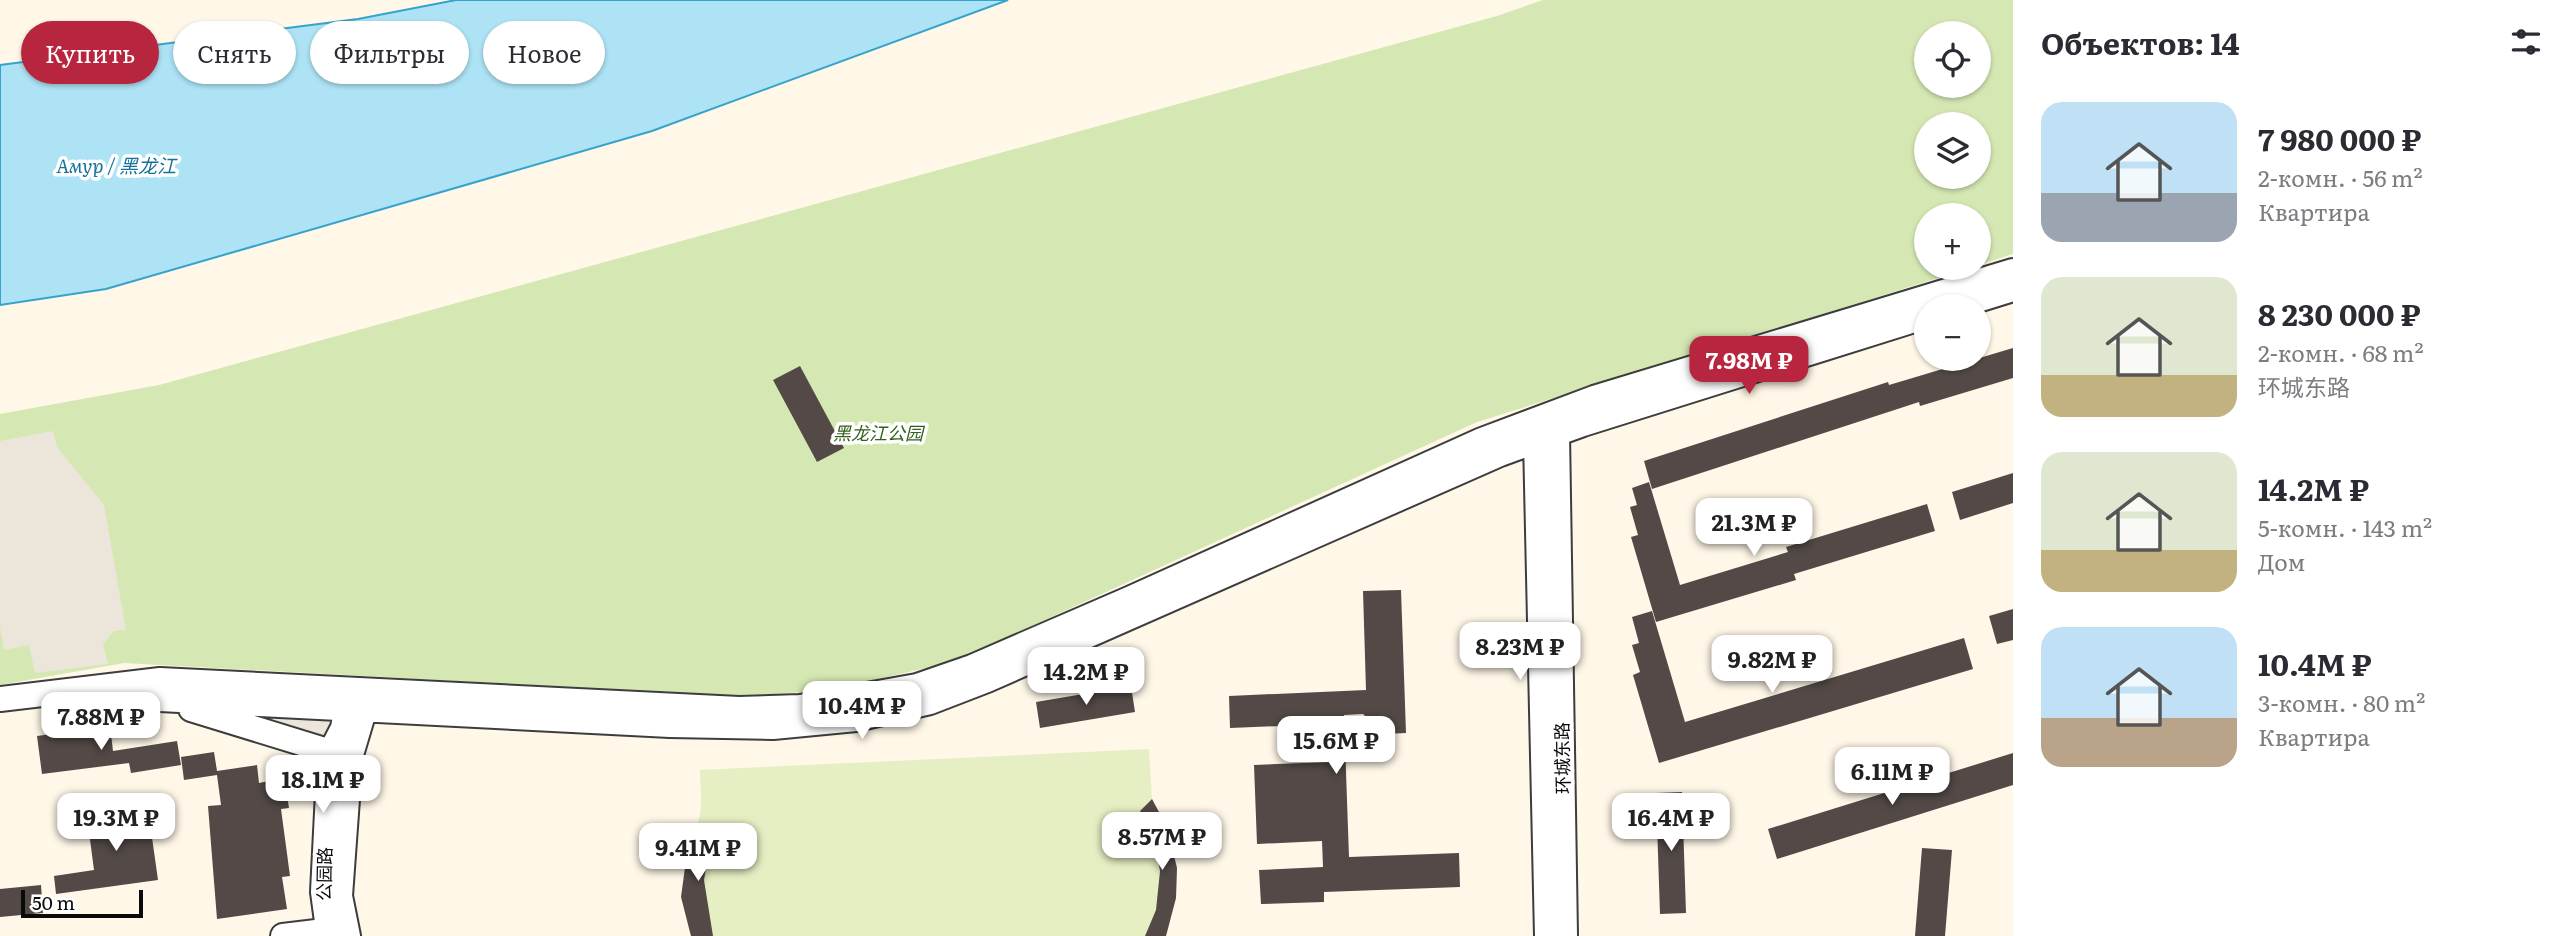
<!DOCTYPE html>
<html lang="ru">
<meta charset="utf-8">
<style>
:root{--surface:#fff;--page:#f7f7f7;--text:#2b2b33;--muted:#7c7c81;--accent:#b8253e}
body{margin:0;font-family:Literata,"Noto Sans SC",serif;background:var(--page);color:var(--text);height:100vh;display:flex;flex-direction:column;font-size:26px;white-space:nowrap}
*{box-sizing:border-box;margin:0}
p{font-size:23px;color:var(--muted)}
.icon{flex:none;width:38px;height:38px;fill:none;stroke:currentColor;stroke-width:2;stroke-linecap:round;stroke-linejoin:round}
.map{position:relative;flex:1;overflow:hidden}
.panel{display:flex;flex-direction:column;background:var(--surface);width:560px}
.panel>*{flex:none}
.guide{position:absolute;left:21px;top:21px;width:665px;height:63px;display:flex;gap:14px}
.tools{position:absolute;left:1914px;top:21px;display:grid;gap:14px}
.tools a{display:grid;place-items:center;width:77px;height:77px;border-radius:50%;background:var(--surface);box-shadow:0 2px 5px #0004;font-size:35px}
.scale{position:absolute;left:21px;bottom:18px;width:122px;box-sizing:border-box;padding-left:7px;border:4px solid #0a0a0a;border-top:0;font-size:19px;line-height:24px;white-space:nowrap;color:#0a0a0a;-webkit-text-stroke:5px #fff;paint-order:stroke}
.price{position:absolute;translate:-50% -60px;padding:0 16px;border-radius:14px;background:#fff;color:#222;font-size:23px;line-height:46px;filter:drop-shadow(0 2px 4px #0008)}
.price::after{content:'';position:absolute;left:50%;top:42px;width:21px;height:16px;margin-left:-10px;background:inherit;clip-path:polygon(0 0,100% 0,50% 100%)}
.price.active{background:var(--accent);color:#fff}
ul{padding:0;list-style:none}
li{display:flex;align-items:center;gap:21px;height:175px;padding:0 28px}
li span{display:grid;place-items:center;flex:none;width:196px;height:140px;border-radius:21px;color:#555}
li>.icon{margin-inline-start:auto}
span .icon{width:84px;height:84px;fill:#fffc;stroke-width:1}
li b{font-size:30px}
h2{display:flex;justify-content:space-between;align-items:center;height:84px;padding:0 28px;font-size:30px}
.tag{padding:0 24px;border-radius:32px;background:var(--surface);box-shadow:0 2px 5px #0004;font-size:24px;line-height:63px}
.tag.active{background:var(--accent);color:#fff}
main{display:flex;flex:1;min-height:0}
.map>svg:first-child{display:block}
</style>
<main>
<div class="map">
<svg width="2013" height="936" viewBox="0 0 2013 936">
<rect width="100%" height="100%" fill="#fff7e7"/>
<path fill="#d5e8b3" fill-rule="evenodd" d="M1543 0H2013V254L1979 265V215H1927V268H1970L1477 422 953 662 833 689 750 697 124 663 0 685V414L159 385 1497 16ZM1927 33H1979V86H1927ZM1927 124H1979V177H1927Z"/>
<path fill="#e6efc4" d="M1149 749 1152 799 1167 827 1177 868 1176 898 1166 936H691C674 878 686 872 699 819 703 804 700 785 700 770Z"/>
<path fill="#ece5d9" d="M53 431 57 447 104 505 126 630 114 631 103 644 108 664 35 673 29 645 4 650 0 627V441Z
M220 709 340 716 323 742Z"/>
<path fill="#ade3f5" stroke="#35a3cc" stroke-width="2" d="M456 0H1008L652 131 106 289 0 305V65L358 19Z"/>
<path fill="#534a47" d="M2013 348V378L1920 406 1919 402 1652 489 1644 461 1888 382 1889 385Z
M800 366 844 448 817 462 773 380Z
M2013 473V503L1960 520 1952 492Z
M1649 482 1680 585 1788 552 1786 547 1927 504 1935 531 1794 574 1796 580 1656 622 1631 537 1638 535 1630 507 1637 505 1632 488Z
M1401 590 1406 733 1384 734 1363 714 1344 715 1349 857 1459 853 1460 887 1324 892V902L1261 904 1259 870 1323 867 1322 841 1257 844 1254 765 1330 762 1329 724 1230 728 1229 696 1366 690 1363 591Z
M2013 609V640L1997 644 1989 616Z
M1652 611 1685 722 1964 638 1973 669 1659 763 1633 675 1640 672 1632 645 1639 643 1632 617Z
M1131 686 1135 712 1040 728 1036 702Z
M110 726 113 751 177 741 181 765 131 773 129 763 42 774 37 736Z
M214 752 217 771 257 765 259 783 284 778 289 808 281 809 290 876 282 877 287 909 217 919 208 806 221 805 217 775 184 780 181 757Z
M2013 753V785L1777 859 1768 829Z
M1682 792 1686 913 1660 914 1656 793Z
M1152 799 1167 827 1177 868 1176 898 1166 936H1145L1156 910 1160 871 1153 834 1140 811Z
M148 809 158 880 56 894 54 876 94 870 87 817Z
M698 823 718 833 708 856 704 880 713 936H691L681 897 687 853Z
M1922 848 1952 850 1945 936H1915Z
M41 885 43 913 0 917V889Z"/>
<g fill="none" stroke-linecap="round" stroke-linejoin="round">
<g stroke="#3d3d3d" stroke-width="28">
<path id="minor" d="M1958 306 2013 289
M1554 418 1557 433 1565 936
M1531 426 1536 440 1547 936
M124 689 160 699 670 725 773 727 856 719 930 702 987 680 1500 454 1583 424 1927 316
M0 699 160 680 739 709 800 707 917 686 972 667 1129 599 1482 440 1594 398 2013 271
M191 709 347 757
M283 936 341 929
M329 936 323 892 330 753 343 728 349 693
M348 936 340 896 350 758 364 711"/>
</g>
<use href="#minor" stroke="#fff" stroke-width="24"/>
</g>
<g text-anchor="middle" stroke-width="7" stroke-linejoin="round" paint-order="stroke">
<g font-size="18" font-style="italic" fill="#33601c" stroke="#fff">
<text x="878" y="440">黑龙江公园</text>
</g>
<g font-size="18" fill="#0a0a0a" stroke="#fff">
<text transform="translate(1563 758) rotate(-91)" y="6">环城东路</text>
<text transform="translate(325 874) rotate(-89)" y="6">公园路</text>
</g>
<g font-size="19" font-style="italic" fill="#167199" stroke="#fff">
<text x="116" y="173">Амур / 黑龙江</text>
</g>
</g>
</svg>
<div class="tools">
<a><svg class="icon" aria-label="locate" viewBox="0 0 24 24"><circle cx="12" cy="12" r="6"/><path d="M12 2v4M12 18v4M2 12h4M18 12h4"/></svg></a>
<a><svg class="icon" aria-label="layers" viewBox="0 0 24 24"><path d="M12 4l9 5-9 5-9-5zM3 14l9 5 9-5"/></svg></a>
<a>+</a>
<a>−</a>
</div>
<div class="scale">50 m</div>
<b class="price active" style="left:1749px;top:396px">7.98M ₽</b>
<b class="price" style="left:1754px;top:558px">21.3M ₽</b>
<b class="price" style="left:1520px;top:682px">8.23M ₽</b>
<b class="price" style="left:1772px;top:695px">9.82M ₽</b>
<b class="price" style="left:1086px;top:707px">14.2M ₽</b>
<b class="price" style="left:862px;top:741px">10.4M ₽</b>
<b class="price" style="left:101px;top:752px">7.88M ₽</b>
<b class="price" style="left:1336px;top:776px">15.6M ₽</b>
<b class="price" style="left:1892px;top:807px">6.11M ₽</b>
<b class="price" style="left:323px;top:815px">18.1M ₽</b>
<b class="price" style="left:116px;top:853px">19.3M ₽</b>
<b class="price" style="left:1671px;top:853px">16.4M ₽</b>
<b class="price" style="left:1162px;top:872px">8.57M ₽</b>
<b class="price" style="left:698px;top:883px">9.41M ₽</b>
<div class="guide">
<a class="tag active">Купить</a>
<a class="tag">Снять</a>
<a class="tag">Фильтры</a>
<a class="tag">Новое</a>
</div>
</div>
<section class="panel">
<h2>Объектов: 14<svg class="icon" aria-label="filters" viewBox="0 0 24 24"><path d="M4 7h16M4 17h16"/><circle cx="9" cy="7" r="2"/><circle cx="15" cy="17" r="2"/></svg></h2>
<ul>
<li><span style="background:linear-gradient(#bfe0f5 65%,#9aa5b1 0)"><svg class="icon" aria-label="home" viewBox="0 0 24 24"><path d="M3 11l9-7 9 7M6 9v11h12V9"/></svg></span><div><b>7 980 000 ₽</b><p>2-комн. · 56 m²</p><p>Квартира</p></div></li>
<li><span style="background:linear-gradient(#dfe7d0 70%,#c2b280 0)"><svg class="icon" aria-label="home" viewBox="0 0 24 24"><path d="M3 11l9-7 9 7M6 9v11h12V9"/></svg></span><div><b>8 230 000 ₽</b><p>2-комн. · 68 m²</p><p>环城东路</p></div></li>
<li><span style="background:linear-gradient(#dfe7d0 70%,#c2b280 0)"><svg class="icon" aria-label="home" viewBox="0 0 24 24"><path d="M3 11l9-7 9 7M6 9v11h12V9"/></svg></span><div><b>14.2M ₽</b><p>5-комн. · 143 m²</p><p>Дом</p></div></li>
<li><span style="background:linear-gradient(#bfe0f5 65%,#b9a48a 0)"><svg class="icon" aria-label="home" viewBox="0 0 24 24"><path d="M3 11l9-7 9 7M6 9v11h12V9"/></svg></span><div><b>10.4M ₽</b><p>3-комн. · 80 m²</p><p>Квартира</p></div></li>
</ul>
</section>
</main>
